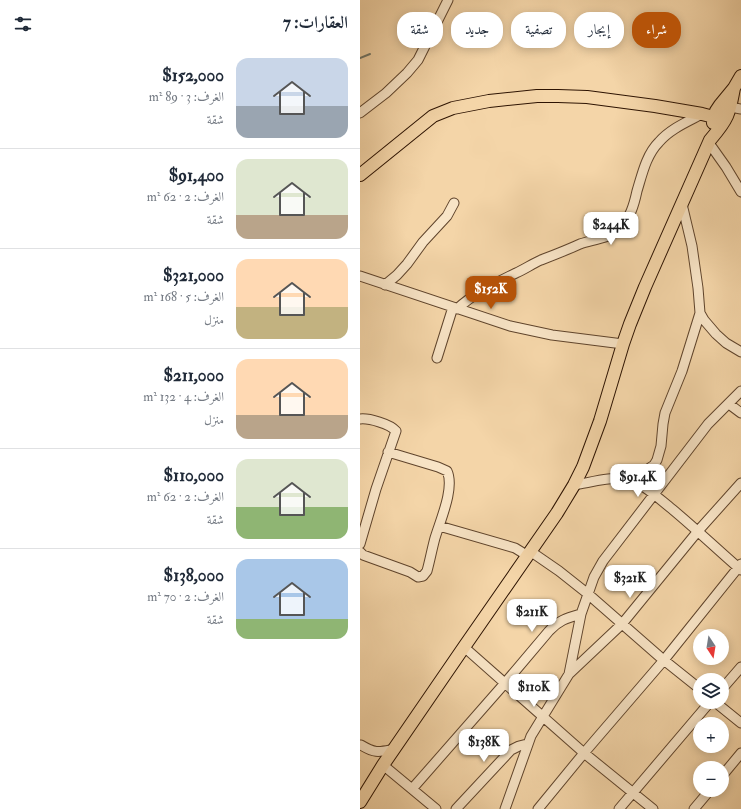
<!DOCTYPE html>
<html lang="ar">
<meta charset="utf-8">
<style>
:root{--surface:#fff;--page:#f2f2f3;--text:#1f2937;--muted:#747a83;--line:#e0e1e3;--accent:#b45309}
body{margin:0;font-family:"IM FELL Double Pica",Amiri,serif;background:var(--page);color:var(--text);direction:rtl;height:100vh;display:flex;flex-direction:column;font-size:15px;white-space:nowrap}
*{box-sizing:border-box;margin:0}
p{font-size:13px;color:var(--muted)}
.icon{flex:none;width:22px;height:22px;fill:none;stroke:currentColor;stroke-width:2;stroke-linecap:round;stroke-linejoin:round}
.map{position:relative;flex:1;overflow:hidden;direction:ltr}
.details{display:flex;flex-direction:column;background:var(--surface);width:360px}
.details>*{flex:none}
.top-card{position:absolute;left:12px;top:12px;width:309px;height:36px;direction:rtl;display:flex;gap:8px}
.needle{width:26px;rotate:168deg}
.fabs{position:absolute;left:333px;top:629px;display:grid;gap:8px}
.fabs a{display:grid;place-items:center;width:36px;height:36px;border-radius:50%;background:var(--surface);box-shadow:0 2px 10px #0003;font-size:20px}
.price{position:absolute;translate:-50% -34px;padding:0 9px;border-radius:8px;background:#fff;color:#222;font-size:13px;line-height:26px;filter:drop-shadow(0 1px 2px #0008)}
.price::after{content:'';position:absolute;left:50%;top:24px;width:12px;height:9px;margin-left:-6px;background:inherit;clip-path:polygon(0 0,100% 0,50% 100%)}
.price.on{background:var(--accent);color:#fff}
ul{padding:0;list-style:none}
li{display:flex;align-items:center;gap:12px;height:100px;padding:0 12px}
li+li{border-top:1px solid var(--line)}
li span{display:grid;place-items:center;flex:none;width:112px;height:80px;border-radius:12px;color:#555}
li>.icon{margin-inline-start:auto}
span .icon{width:48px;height:48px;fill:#fffc;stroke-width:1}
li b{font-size:17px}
h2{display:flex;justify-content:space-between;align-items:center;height:48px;padding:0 12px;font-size:17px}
.chip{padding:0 14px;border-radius:16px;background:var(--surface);box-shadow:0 2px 10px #0003;font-size:14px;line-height:36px}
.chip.on{background:var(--accent);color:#fff}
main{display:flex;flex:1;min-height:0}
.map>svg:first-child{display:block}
</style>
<main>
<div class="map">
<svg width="381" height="809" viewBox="0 0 381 809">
<rect width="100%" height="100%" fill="#f4d5a8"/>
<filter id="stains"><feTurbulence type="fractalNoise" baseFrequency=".005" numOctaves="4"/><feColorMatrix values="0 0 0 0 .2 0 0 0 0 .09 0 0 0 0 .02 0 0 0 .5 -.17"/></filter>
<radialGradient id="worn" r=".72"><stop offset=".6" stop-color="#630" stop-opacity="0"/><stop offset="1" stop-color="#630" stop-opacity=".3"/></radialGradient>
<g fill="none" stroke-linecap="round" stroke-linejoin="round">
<path stroke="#707668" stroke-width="2" d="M0 58 10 54"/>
<g stroke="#5f442c" stroke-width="11">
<path id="minor" d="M365 106 381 109
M0 113 26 93 47 73 58 60 88 0
M349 143 366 167 381 192
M322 204 332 246 338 288 340 313 344 320 356 334 366 343 381 352
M0 276 150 326 192 335 263 344
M25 285 37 275 47 264 63 242 87 216 94 203
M97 309C114 293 136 283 156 273 165 269 172 264 181 260 194 255 207 250 220 244 231 240 251 238 259 229 270 219 274 205 277 191 282 175 286 155 299 142 310 129 327 122 342 114
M77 358 93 307
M369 404 381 413
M0 419C9 418 30 424 36 431L16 489 0 544
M254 479 270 473 288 469 294 465 297 460 301 446 303 424 305 413 322 371 340 313
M214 485C228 483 253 476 266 479 283 483 298 498 312 509 336 529 358 550 381 570
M79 526 155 548 168 556
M170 551 199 571 228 594 300 657 340 689
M0 552 3 555 50 572 58 577 63 576 67 571C70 560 72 549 75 538 80 521 95 488 87 471L78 467 28 452
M104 647 224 753 293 809
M209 674 262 624 338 531 381 483
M362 689 381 667
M355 702 381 723
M1 745C16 754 19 752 35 749
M23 765 76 809
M362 776 381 753
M52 789 145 683 189 631C199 620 207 618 221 614
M96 809 151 750 159 746 167 744
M145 809 171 736 209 674 221 614 234 577 243 561 348 424 381 391
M178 809 224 753 304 660 381 564
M259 809 350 702
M334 809 350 790"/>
</g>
<g stroke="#2d1302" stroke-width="14">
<path id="major" d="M353 123 356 111 360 105 374 88 381 76
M0 175 73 116 93 108 129 101 177 96H198L227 97 295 106 342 114 365 120
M0 802 23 765 104 647 197 513 214 485 223 467 240 421 263 344 270 324 285 287 350 140C356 133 363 125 367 116 371 107 372 98 374 88"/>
</g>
<use href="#minor" stroke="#f8e4c6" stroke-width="9"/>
<use href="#major" stroke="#f4d5a8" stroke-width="12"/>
</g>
<rect width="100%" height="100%" filter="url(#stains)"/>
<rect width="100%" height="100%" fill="url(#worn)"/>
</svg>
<div class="fabs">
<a><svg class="needle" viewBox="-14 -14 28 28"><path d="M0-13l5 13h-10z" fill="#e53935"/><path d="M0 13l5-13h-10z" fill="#747a83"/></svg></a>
<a><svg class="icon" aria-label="layers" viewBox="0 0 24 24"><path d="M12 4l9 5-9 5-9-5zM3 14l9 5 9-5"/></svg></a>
<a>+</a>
<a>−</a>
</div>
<b class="price" style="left:251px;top:246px">$244K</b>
<b class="price on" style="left:131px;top:310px">$152K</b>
<b class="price" style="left:278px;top:498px">$91.4K</b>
<b class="price" style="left:270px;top:599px">$321K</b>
<b class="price" style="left:172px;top:633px">$211K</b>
<b class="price" style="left:174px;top:708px">$110K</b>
<b class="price" style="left:124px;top:763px">$138K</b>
<div class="top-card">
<a class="chip on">شراء</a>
<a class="chip">إيجار</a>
<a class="chip">تصفية</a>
<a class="chip">جديد</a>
<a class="chip">شقة</a>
</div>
</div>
<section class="details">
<h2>العقارات: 7<svg class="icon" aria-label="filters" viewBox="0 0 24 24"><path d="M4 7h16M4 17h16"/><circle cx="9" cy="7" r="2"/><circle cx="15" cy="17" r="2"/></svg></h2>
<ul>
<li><span style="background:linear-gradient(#c9d6e8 60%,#9aa5b1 0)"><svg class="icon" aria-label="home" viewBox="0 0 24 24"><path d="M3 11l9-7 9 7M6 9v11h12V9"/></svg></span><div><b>$152,000</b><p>الغرف: 3 · 89 m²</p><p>شقة</p></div></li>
<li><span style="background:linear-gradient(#dfe7d0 70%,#b9a48a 0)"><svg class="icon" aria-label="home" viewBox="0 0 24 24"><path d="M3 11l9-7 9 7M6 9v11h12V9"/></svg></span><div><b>$91,400</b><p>الغرف: 2 · 62 m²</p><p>شقة</p></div></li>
<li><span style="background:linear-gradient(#ffd9b3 60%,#c2b280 0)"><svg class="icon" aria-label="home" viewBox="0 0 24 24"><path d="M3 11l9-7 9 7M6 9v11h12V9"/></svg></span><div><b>$321,000</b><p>الغرف: 5 · 168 m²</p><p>منزل</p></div></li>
<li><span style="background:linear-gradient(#ffd9b3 70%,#b9a48a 0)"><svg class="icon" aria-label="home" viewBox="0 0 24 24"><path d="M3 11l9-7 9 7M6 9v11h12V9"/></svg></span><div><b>$211,000</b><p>الغرف: 4 · 132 m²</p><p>منزل</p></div></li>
<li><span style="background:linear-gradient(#dfe7d0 60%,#8fb573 0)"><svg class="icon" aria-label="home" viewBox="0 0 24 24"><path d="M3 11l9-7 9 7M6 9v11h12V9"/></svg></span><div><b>$110,000</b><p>الغرف: 2 · 62 m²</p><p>شقة</p></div></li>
<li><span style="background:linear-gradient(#a9c7e8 75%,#8fb573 0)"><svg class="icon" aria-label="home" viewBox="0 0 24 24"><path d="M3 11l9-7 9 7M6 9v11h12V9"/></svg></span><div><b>$138,000</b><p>الغرف: 2 · 70 m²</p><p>شقة</p></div></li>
</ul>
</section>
</main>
